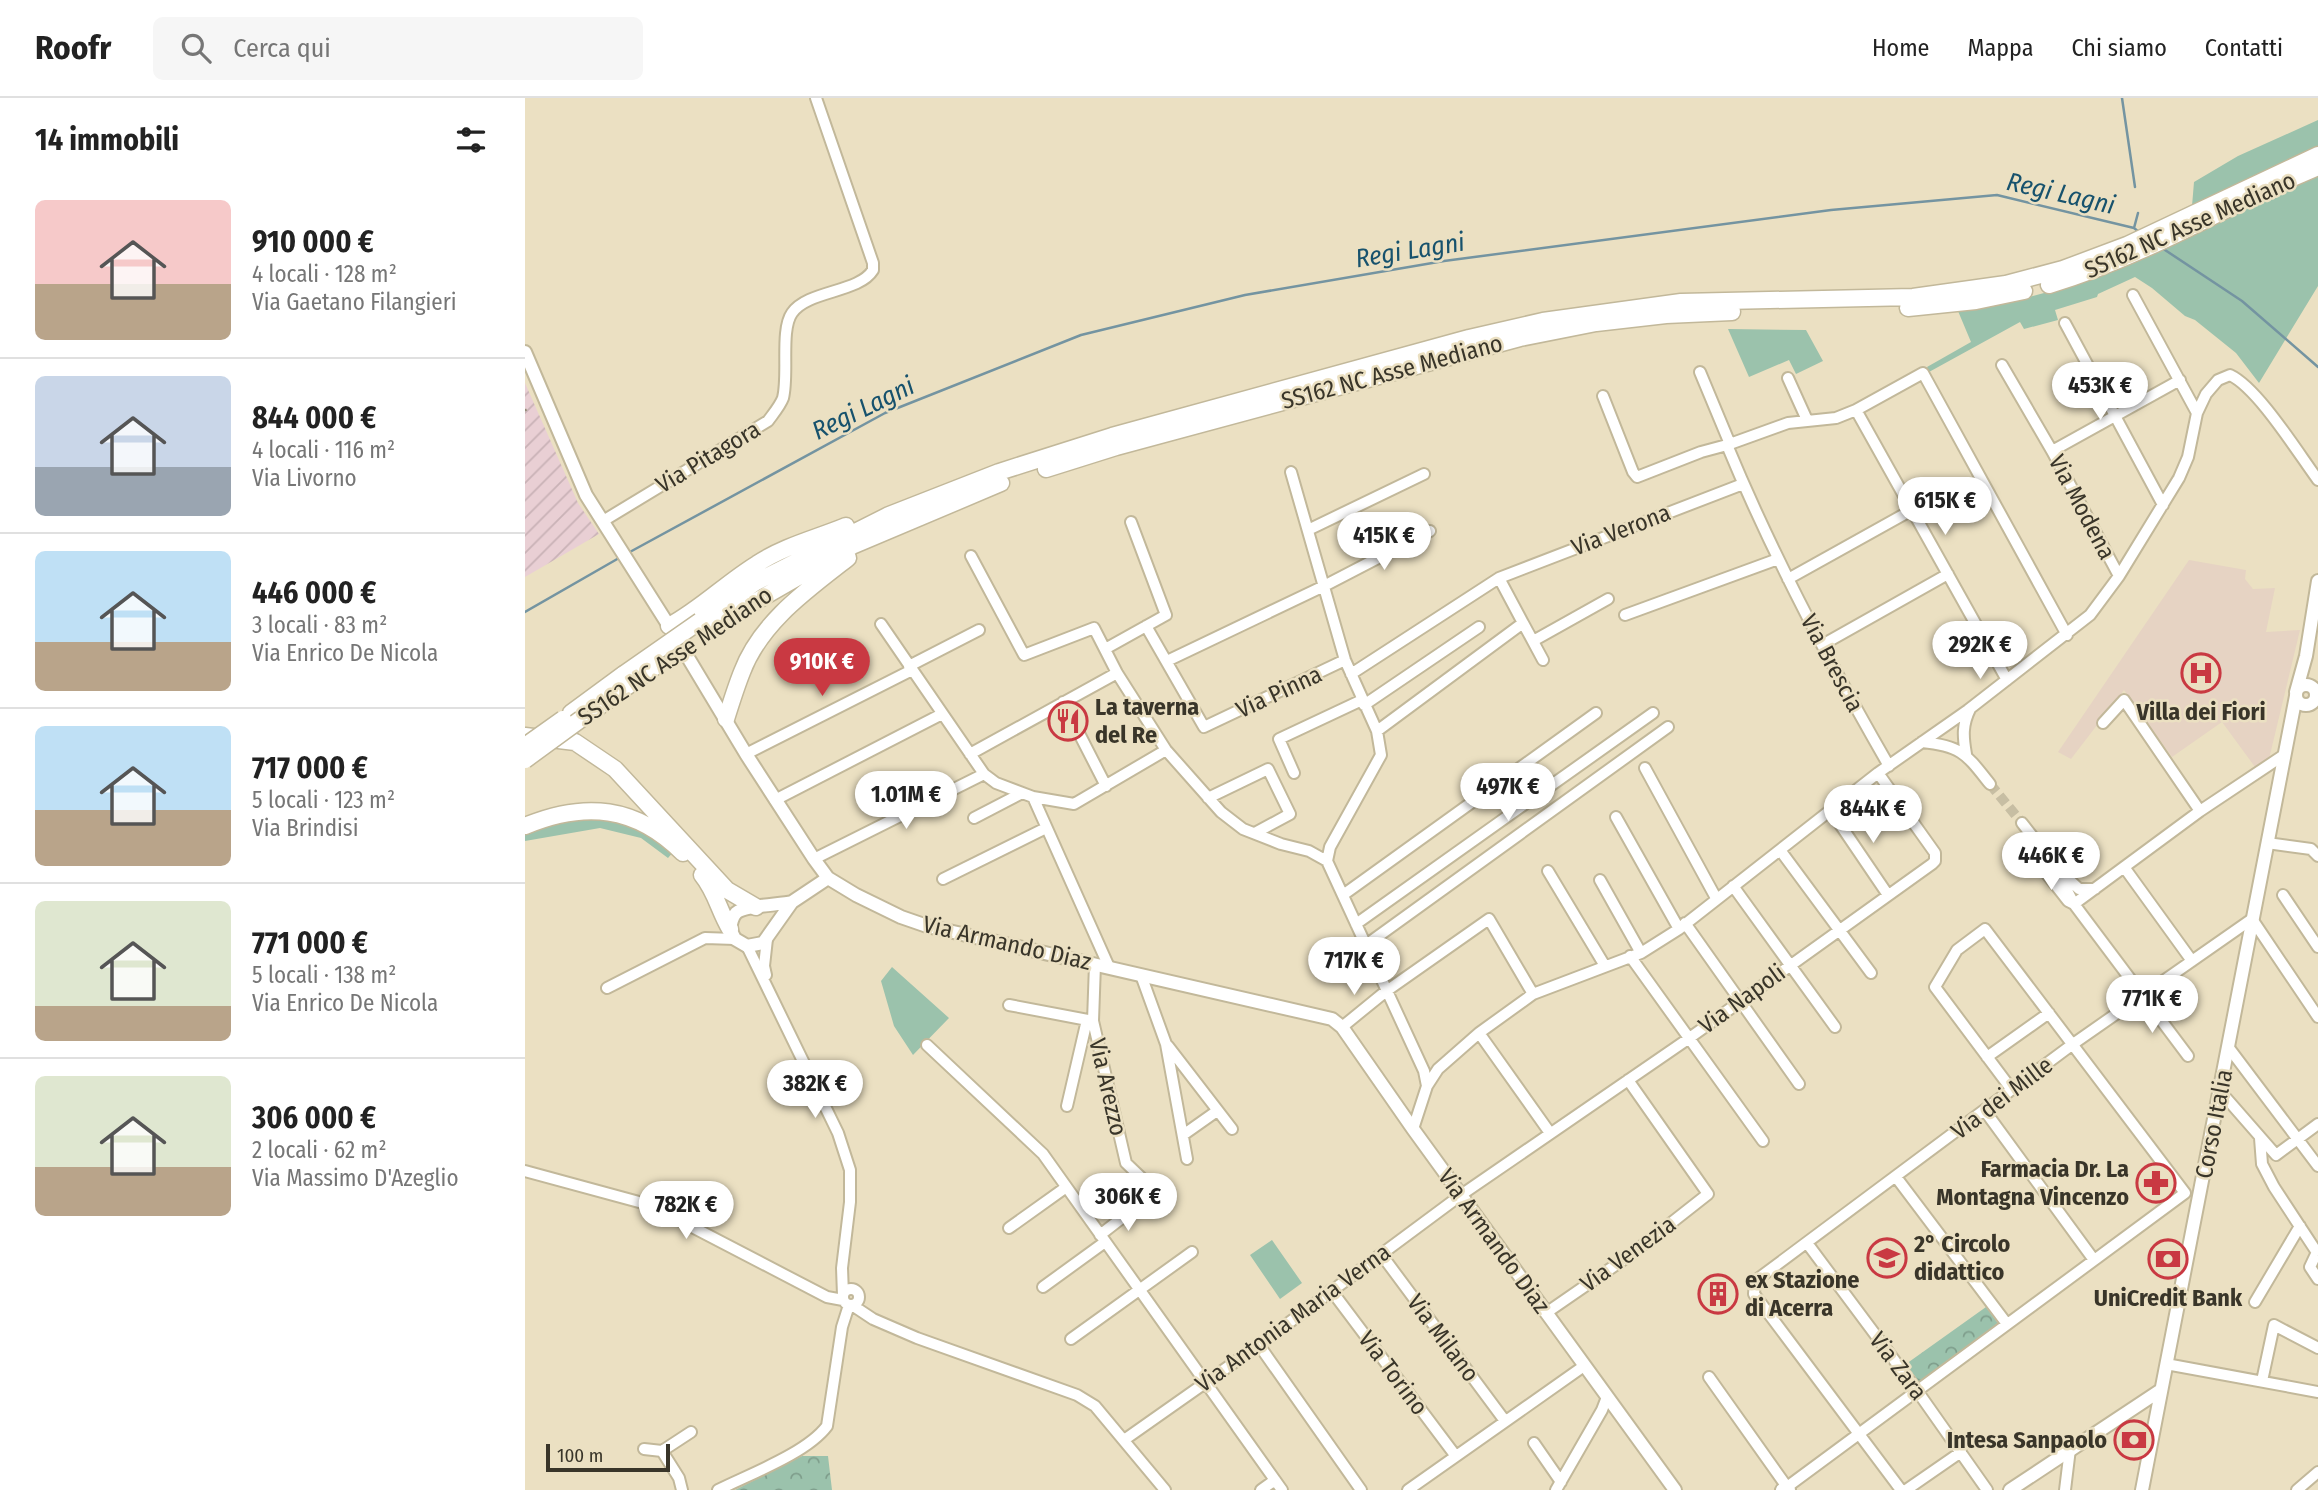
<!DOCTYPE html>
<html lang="it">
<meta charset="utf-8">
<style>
:root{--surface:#fff;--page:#f6f6f6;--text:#222;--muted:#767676;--line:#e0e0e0;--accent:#c93942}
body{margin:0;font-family:"Fira Sans Condensed",sans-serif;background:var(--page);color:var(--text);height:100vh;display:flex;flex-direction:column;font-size:26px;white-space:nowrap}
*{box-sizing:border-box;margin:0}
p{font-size:23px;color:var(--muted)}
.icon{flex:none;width:38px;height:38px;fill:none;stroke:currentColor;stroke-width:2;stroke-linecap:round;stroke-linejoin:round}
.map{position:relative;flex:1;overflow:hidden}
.drawer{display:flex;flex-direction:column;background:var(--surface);width:525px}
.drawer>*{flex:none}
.scale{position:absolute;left:21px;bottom:18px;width:124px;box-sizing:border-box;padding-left:7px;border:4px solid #393529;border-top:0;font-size:19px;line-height:24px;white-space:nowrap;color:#393529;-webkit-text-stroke:5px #ebe0c2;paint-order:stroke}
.price{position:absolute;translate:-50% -60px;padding:0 16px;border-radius:24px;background:#fff;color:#222;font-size:23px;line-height:46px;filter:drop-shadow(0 2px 4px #0008)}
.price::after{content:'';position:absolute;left:50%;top:42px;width:21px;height:16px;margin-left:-10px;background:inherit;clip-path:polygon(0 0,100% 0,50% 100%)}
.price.active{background:var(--accent);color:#fff}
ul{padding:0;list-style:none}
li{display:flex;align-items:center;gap:21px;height:175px;padding:0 35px}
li+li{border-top:2px solid var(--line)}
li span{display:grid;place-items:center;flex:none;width:196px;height:140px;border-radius:10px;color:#555}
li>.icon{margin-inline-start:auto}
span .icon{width:84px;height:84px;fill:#fffc;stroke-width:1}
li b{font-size:30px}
h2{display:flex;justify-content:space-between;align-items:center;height:84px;padding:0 35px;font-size:30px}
header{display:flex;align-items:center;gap:42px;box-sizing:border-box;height:98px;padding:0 35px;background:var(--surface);border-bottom:2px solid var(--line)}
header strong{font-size:33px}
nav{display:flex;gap:38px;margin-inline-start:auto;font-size:24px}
.search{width:490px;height:63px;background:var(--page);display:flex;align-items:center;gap:18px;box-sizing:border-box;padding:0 24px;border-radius:10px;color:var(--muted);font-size:26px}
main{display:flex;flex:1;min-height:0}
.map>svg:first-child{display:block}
</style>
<header>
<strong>Roofr</strong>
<div class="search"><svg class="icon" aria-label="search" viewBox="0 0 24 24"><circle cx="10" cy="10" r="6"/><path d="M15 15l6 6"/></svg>Cerca qui</div>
<nav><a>Home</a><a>Mappa</a><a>Chi siamo</a><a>Contatti</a></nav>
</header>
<main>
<section class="drawer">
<h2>14 immobili<svg class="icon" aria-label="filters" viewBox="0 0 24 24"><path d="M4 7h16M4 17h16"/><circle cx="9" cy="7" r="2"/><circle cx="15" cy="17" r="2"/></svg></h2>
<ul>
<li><span style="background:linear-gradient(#f6c9c9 60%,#b9a48a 0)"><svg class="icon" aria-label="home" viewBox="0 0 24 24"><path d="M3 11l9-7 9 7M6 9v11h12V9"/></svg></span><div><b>910 000 €</b><p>4 locali · 128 m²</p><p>Via Gaetano Filangieri</p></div></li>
<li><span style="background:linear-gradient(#c9d6e8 65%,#9aa5b1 0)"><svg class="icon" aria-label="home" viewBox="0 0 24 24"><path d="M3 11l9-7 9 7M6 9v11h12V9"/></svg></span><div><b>844 000 €</b><p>4 locali · 116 m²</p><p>Via Livorno</p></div></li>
<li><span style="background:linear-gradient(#bfe0f5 65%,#b9a48a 0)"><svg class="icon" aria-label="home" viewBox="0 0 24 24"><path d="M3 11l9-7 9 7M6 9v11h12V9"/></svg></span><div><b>446 000 €</b><p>3 locali · 83 m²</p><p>Via Enrico De Nicola</p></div></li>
<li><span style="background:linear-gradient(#bfe0f5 60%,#b9a48a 0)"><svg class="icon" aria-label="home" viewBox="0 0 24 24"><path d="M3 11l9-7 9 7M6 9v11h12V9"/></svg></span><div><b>717 000 €</b><p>5 locali · 123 m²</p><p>Via Brindisi</p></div></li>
<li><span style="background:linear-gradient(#dfe7d0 75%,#b9a48a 0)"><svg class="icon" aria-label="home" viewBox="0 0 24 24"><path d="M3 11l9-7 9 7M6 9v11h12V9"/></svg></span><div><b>771 000 €</b><p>5 locali · 138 m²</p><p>Via Enrico De Nicola</p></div></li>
<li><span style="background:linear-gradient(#dfe7d0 65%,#b9a48a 0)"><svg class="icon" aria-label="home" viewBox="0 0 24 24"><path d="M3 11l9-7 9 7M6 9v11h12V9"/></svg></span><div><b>306 000 €</b><p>2 locali · 62 m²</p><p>Via Massimo D'Azeglio</p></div></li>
</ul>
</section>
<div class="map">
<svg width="1793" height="1392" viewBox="0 0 1793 1392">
<defs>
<pattern id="industrial-furrows" width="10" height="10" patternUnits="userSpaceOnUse" patternTransform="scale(1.75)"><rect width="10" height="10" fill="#e9cfd4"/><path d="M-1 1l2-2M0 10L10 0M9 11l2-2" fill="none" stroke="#c9b2b6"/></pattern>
<pattern id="park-crowns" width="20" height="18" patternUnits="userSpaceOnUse" patternTransform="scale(1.75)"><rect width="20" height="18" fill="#9bc2ac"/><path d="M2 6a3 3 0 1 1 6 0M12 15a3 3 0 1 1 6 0" fill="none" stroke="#7f9e8c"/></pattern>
</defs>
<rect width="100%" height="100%" fill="#ebe0c2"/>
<path fill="url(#industrial-furrows)" d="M0 285 53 405 74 436 0 479Z"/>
<path fill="#e6d3c3" d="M1664 462 1721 472 1720 481 1728 491 1750 490 1741 534 1775 532 1744 661 1730 669 1697 624 1647 659 1599 592 1546 661 1533 654Z"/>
<path fill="#9bc2ac" d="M1793 22V51L1758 65 1667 108 1669 84 1713 58Z
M1793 77V188L1734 285 1711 255 1670 222 1660 218 1627 190 1610 179 1573 196 1572 199 1530 212 1533 222 1499 231 1495 224 1404 274 1402 269 1446 244 1433 213C1481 205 1528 195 1573 178 1649 150 1719 108 1793 77Z
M1203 231 1281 232 1298 263 1271 276 1264 262 1224 279Z
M47 718 106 724 149 753 143 760 116 740 75 730 0 743V734Z
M367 869 424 920 388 957 369 928 356 883Z
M747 1142 777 1185 755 1201 725 1157Z"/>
<path fill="url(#park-crowns)" d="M1461 1209 1475 1228 1395 1285 1381 1266Z
M277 1358H303L307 1392H210Z"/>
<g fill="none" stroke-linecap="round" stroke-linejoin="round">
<path stroke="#7494a1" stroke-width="2.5" d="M1597 0 1610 89
M1609 130 1613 115
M1637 150 1717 203 1793 269
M103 455 360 315 556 237 720 197 919 163 1306 112 1472 97 1609 130 1614 134
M0 514 94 460"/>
<path stroke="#c7bea3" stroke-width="10" stroke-dasharray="10 5" stroke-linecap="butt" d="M1465 686 1497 725"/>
<g stroke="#c2b89a" stroke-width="14">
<path id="minor" d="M1608 197 1672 315
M1540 225 1638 407
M1477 267 1527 353 1594 478
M1175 274 1205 346
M1263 280 1282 322
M1078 298 1108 374 1112 379 1176 354 1202 347 1263 325 1311 320 1331 312 1398 275 1542 537
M1331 312 1482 582
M1202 347C1248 458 1304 564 1364 668
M1527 353 1655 282
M766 374 820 562 852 633 856 657 805 749 802 763 899 973 902 988 888 1031
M78 423 243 323C248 316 255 308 258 300 264 277 255 232 267 215 283 192 334 195 348 172V165L291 0
M783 432 899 376
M446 458 499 557 569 530 592 575 641 652 696 714 718 731 756 746 784 753 802 763
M1263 481 1387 412
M1100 517 1253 461
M998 525 1018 562
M356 526 459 676 471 685 508 699 549 706 641 652
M621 528 679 629 820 562
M1008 543 1083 501
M1297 547 1423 476
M580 551 641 517 606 424
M642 563 799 488 905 433
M384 568 454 532
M826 576 974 480
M1791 601 1793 602
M538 604 581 688
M839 607 954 529
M1578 625 1599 602 1675 713
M852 633 998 525 974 480 1218 386
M1397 644C1437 648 1441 656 1465 686
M221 656 387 572
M445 656 592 575
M1441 656C1438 639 1437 627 1445 611
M1120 670 1191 800
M769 675 754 641 837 602
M508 699 584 869
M683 700 743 671 765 716 730 735
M250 702 417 616
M1306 713 1363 797
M1091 719 1154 831
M449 720 497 695
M1497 725 1529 766
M1497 744 1543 803 1549 806 1675 713 1759 657
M1742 745 1786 751 1793 758
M1255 752 1346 875
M289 761 459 676
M1526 761 1549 806 1663 958
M1599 769 1667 863
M1023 773 1080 868
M1540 778 1554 791H1570
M418 781 521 730
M1075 782 1116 855
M1208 788 1310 929
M818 797 1071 615
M1758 797 1793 849
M1160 825 1274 986
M831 826 1128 615
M841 847 1143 629
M222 848 313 1035 325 1072V1104L317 1170 318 1197
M1105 858 1238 1043
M570 866 568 923 601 1065 624 1087
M241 877 239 868 242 841
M616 877 641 946 662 1061
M82 890 180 840 210 841
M484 907 568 923
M817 929 860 894 964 821 1008 896
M954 935 1025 1035
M402 947 518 1056 757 1392
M643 948 707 1031
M1704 950 1793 1068
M1462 959 1524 915
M902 988 913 971 954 935 1008 896 1116 855 1154 831 1353 675 1443 612 1565 517 1594 478 1654 380 1663 359 1672 315 1681 296 1693 282 1705 277C1733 290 1773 355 1793 382
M1487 992 1410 889 1432 852 1460 831 1660 1095
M1695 993 1751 1057 1793 1026
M542 1008 562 922
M1460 1013 1569 1162
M658 1037 692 1013
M1735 1040 1737 1066 1749 1089 1791 1153
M0 1073 125 1107 302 1199 318 1202
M1371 1079 1482 1226
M484 1130 540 1090
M575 1137 611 1109
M1282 1145 1393 1294 1462 1392
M1793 1152 1785 1169 1793 1181
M856 1156 980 1323
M518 1189 580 1144
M318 1199a8 8 0 1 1 16 0a8 8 0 1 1-16 0Z
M806 1192 930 1357
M1730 1204 1775 1128
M327 1207 348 1221 392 1240 552 1297 570 1308 640 1392
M1021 1215 1108 1155 1183 1096 1103 982
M546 1241 667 1154
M734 1247 836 1392
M1641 1266 1793 1294
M1184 1279 1262 1389 1660 1095
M1737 1283 1749 1227 1793 1250
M599 1342 734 1247 936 1097 1163 941 1407 766 1410 763V755L1353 675
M1009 1345 1036 1384
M119 1351 137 1353
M157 1392 154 1380 137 1353 166 1334
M193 1392C225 1376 282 1355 302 1328L317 1229 324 1207
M736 1392 750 1382
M883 1392 1059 1268
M1031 1392 1077 1312 1082 1299
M1376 1392 1229 1196 1230 1183 1548 946 1727 821 1793 919
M1381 1392 1436 1354
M1540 1392 1545 1351
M1772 1392 1793 1374"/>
</g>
<g stroke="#c2b89a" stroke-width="16">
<path id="major" d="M0 254 61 397 144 528 221 656 289 761 303 780 331 797 376 819 402 828 807 921 817 929 888 1031 1150 1392
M1771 597a10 10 0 1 1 20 0a10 10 0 1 1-20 0Z
M1771 594 1781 558 1793 483
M267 804C255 807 220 807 211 815 207 819 206 825 205 831L210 841 222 848 238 845 267 804 303 780
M1257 1392 1262 1389 1264 1392
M1485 1392 1636 1292
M1617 1392 1771 598"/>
</g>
<g stroke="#c2b89a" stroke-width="19">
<path id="highway" d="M1742 91 1793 69
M1524 187C1590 167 1651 137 1712 106
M1383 210 1451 203 1499 193
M521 371 591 349 995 240 1071 225 1141 217 1207 214
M175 523 231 484 364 417 474 374 587 338 944 240 1018 223 1156 204 1388 199 1481 186 1538 171 1602 147 1793 57
M144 528C177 510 201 485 232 466 259 448 292 440 321 428
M181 532 327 448 476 385
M72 610 107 585
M46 615 99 576
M201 621C206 605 211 589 217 574 236 524 282 492 323 460
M0 638 50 644 90 671 202 792 231 809
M0 728C60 703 111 708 158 755
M177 777C191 794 194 813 205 831"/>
</g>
<use href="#minor" stroke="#fff" stroke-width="10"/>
<use href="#major" stroke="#fff" stroke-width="12"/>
<use href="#highway" stroke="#fff" stroke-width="16"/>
<path stroke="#948c77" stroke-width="2.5" stroke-dasharray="12 12" stroke-linecap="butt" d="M0 311 1 313"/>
<g stroke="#c2b89a" stroke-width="19" stroke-linecap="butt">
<path id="highway-bridge" d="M99 576 175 523
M107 585 134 566
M0 648 38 621
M0 662 56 621"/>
</g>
<use href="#highway-bridge" stroke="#fff" stroke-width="16"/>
</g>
<defs>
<g id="hospital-ring" transform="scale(2.0125)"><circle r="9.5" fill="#ebe0c2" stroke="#c93942" stroke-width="1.5"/><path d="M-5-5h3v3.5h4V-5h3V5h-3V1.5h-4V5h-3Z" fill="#c93942"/></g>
<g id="restaurant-ring" transform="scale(2.0125)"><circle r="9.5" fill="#ebe0c2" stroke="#c93942" stroke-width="1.5"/><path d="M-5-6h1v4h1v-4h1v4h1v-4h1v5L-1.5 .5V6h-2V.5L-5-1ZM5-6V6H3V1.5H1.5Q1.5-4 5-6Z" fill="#c93942"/></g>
<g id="pharmacy-ring" transform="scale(2.0125)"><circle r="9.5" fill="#ebe0c2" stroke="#c93942" stroke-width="1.5"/><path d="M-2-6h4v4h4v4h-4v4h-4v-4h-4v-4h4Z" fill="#c93942"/></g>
<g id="school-ring" transform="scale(2.0125)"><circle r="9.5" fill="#ebe0c2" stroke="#c93942" stroke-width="1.5"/><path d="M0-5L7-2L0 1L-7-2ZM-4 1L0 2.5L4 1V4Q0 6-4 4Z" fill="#c93942"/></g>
<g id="bank-ring" transform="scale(2.0125)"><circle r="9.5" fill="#ebe0c2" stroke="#c93942" stroke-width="1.5"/><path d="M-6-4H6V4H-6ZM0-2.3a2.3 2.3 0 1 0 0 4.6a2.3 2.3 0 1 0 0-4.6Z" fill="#c93942"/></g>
<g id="building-ring" transform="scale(2.0125)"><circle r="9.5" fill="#ebe0c2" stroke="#c93942" stroke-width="1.5"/><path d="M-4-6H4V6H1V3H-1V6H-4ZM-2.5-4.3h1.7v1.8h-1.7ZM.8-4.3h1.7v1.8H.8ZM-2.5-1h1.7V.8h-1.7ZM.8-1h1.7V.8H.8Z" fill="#c93942"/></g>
</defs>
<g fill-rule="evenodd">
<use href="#hospital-ring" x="1676" y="575"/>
<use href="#restaurant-ring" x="543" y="623"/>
<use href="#pharmacy-ring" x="1631" y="1085"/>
<use href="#school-ring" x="1362" y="1160"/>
<use href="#bank-ring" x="1643" y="1161"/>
<use href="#building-ring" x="1193" y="1196"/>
<use href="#bank-ring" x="1609" y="1342"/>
</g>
<g text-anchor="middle" stroke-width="5" stroke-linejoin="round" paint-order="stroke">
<g font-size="24" fill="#393529" stroke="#ebe0c2">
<text transform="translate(1665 127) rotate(-24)" y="8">SS162 NC Asse Mediano</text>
<text transform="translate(867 274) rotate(-15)" y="8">SS162 NC Asse Mediano</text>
<text transform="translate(183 359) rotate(-31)" y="8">Via Pitagora</text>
<text transform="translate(1557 409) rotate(62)" y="8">Via Modena</text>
<text transform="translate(1096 432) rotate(-21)" y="8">Via Verona</text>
<text transform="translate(150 558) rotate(-34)" y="8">SS162 NC Asse Mediano</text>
<text transform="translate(1307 565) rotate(62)" y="8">Via Brescia</text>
<text transform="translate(754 594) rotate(-25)" y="8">Via Pinna</text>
<text transform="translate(482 845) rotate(13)" y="8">Via Armando Diaz</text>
<text transform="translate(1217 901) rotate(-36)" y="8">Via Napoli</text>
<text transform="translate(583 989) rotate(77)" y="8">Via Arezzo</text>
<text transform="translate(1477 1000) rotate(-37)" y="8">Via dei Mille</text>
<text transform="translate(1689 1026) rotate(-79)" y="8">Corso Italia</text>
<text transform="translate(969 1143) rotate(54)" y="8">Via Armando Diaz</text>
<text transform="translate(1103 1156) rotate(-36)" y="8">Via Venezia</text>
<text transform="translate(768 1220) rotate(-36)" y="8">Via Antonia Maria Verna</text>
<text transform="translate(918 1240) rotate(53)" y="8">Via Milano</text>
<text transform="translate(1373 1268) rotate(53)" y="8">Via Zara</text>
<text transform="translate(868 1275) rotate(53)" y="8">Via Torino</text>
</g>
<g font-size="24" font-weight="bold" fill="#393529" stroke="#ebe0c2" text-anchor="start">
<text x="570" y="617">La taverna<tspan x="570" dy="28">del Re</tspan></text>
<text x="1676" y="622" text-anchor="middle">Villa dei Fiori</text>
<text x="1604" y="1079" text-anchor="end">Farmacia Dr. La<tspan x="1604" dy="28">Montagna Vincenzo</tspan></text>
<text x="1389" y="1154">2° Circolo<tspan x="1389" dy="28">didattico</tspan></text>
<text x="1220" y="1190">ex Stazione<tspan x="1220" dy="28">di Acerra</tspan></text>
<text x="1643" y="1208" text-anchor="middle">UniCredit Bank</text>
<text x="1582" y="1350" text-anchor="end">Intesa Sanpaolo</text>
</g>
<g font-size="26" font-style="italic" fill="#17526d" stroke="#ebe0c2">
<text transform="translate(1536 95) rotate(13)" y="9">Regi Lagni</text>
<text transform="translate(885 152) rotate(-9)" y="9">Regi Lagni</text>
<text transform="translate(338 310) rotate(-26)" y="9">Regi Lagni</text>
</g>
</g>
</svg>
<div class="scale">100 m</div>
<b class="price" style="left:1575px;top:324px">453K €</b>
<b class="price" style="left:1420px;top:439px">615K €</b>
<b class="price" style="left:859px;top:474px">415K €</b>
<b class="price" style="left:1455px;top:583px">292K €</b>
<b class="price active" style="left:297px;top:600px">910K €</b>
<b class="price" style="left:983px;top:725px">497K €</b>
<b class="price" style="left:381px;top:733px">1.01M €</b>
<b class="price" style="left:1348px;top:747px">844K €</b>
<b class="price" style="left:1526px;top:794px">446K €</b>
<b class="price" style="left:829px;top:899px">717K €</b>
<b class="price" style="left:1627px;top:937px">771K €</b>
<b class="price" style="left:290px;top:1022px">382K €</b>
<b class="price" style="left:603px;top:1135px">306K €</b>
<b class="price" style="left:161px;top:1143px">782K €</b>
</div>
</main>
